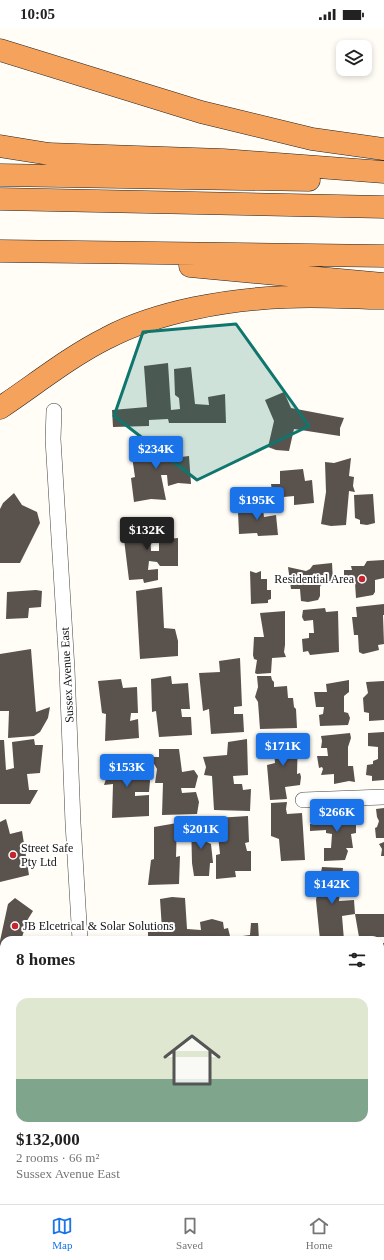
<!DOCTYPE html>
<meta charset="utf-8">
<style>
:root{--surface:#fff;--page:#f6f6f6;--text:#222;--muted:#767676;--line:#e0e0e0;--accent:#1a73e8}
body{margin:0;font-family:"Times New Roman",serif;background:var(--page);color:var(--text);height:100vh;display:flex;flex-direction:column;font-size:15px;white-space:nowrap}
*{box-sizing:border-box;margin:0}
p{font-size:13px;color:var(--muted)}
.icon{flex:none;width:22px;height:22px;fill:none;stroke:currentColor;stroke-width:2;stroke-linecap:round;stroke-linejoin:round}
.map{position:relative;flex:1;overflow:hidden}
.panel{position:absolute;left:0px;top:908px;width:384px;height:268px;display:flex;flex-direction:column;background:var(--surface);border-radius:12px 12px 0 0;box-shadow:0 2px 6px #0003}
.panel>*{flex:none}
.controls{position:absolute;left:336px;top:12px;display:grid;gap:8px}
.controls a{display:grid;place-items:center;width:36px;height:36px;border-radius:8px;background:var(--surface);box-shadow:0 2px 6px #0003;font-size:20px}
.price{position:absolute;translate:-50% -34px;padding:0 9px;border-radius:4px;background:var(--accent);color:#fff;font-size:13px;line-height:26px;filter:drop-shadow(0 1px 2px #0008)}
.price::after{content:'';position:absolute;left:50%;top:24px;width:12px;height:9px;margin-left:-6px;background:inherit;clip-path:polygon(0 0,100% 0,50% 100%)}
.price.active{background:#222;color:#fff}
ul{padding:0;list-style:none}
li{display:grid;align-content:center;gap:8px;height:212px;padding:0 16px}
li span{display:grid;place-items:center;height:124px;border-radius:12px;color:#555}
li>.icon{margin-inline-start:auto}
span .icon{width:72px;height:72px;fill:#fffc;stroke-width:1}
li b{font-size:17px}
h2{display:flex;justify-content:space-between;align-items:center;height:48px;padding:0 16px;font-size:17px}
.status{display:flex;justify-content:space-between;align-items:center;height:28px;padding:0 20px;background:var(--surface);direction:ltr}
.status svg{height:11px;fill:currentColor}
.tab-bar{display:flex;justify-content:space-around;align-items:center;height:56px;border-top:1px solid var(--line);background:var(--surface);font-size:11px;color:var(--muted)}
.tab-bar a{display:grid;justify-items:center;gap:2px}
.tab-bar .active{color:var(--accent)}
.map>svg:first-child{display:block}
</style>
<div class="status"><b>10:05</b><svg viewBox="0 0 49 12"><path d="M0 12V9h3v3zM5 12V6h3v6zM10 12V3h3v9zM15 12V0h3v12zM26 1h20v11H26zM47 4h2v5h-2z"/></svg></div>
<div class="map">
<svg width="384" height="1176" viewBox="0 0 384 1176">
<rect width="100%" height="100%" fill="#fffdf5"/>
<path fill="#d5ebbd" d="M4 1138V1172H107L108 1176H0V1141Z"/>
<path fill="#5a524d" d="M168 335 171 382 180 381 179 370 175 367 174 341 191 339 195 376 209 377 208 369 225 366 226 395H169L168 391 149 392V398L113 399 112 382 147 379 144 338Z
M284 364 291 380 344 390 340 400V408L294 401 289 423 276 422 268 419 274 393 265 372Z
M146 412 163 414 165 431 189 428 191 456 178 455 168 458 167 447H161L166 472 151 471 134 474 131 450 135 449 130 415Z
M351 430 349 448 354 449 353 458 355 464 349 463 346 497 331 498 321 496 326 464 325 434 334 435Z
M303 441 305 453 312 452 314 475 294 477V468L273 470 271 456H280V443Z
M14 465 22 477 37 484 40 495 20 535H0V481L3 475Z
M373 466 375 495 367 497 360 496V492L355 490 354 467Z
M248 474H262L264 489 276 487 278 507 258 508 257 505 239 506 238 484 249 482Z
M149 489 151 523H159V512L178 510V538H160L157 534 149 533 148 542 158 541V552L144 555 143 551 129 552 123 503 132 502 131 490Z
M384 532V550L375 552V564L373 567 356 570 355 555H346L344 547V542H352L351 538H364L367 533Z
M332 535 333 553 322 554 320 559V568L318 572 308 574 301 573 300 561H291L288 539 306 543 310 541 313 537Z
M250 543 256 545 261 543V551H267V562H271V571L268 572V575L251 576Z
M162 559 164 600 175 601 178 613V628L140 631 136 563Z
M36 562 42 563 41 579 29 580 28 590 6 591 7 564Z
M384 576V587H383L384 616 378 617 379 622 363 626 359 624 358 607H354L352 589H357L356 579Z
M325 580 326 584 338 583 339 624 310 627 308 623 303 624 302 611 309 610V605H314L313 592 304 593 302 589 303 582Z
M285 583V617L284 624 286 629 272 630 271 645 257 646 255 645 257 632 254 631 253 627 254 609H264L260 585Z
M31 621 36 684 50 679 48 690 40 704 34 708 8 710 9 683H0V626Z
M240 630 242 678 234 679V686H243L244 704 211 706 209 681 203 683 199 645 220 644 219 633Z
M171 648 172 656 188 655 190 681H181L182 689H191L192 707 159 709 156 683 152 684 151 651Z
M257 648H271L272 652 274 654V659L287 658 288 670H293L294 679 296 681 297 700 260 701 258 674 255 669 258 659Z
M121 651 123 660 137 659 138 685H131L130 693 138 691 139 710 105 713 106 686 102 685 98 653Z
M349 652V664L344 668V684L348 685 350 690 348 697 320 698 319 687 323 686 324 679H316L314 664H327L326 656Z
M384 653V692L369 693V685L364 684 363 670 368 665 366 654Z
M384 704V752L372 753V748L366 747 367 737 373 736V733L378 731V719L368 718V705Z
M350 705 351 710 348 719V738H353L355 754 349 753 334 756V746L321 747 323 741 322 739 319 740 317 728H328L327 720H321L322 713 321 708Z
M298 709 297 746 300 745 301 749 300 757 285 759 287 771 270 772 267 737 275 735 274 723 269 724 271 717 270 710Z
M34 711 35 717H43L40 745 27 746 29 762H38L30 776H0V712H4L6 742 14 740 12 714Z
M247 711 248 747 233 748 234 756H242L243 762 251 761 250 783 214 782 212 748 204 747 206 739 203 729 227 727 228 714Z
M159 721H179L182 744 194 742 198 748 195 760H181L182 765 196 764 199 774 197 786 162 787 163 755H155L157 741 150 729H159Z
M131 726 134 747 148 746 150 753 149 764H135V768L149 767V788L112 790 113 756 104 757 108 745 103 732 111 734V728Z
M287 774 286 781 287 786 302 785 305 832 281 833 279 811 271 808V775Z
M384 780V810H376L375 800 377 799 379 793 377 789 376 781Z
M356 784V805L351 806 353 820H346L348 823 345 832 324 833V820H331L332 806 326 805V802L310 803V796L318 794 317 789 326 785Z
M248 788 249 814 245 815 247 823H251V843H235L236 849 216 851V827L220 826 216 790Z
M6 791 10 806 22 803 29 847 0 854V794Z
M204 792 207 814 211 816 213 835H210L209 848H194L192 835 191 793Z
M177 795 176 829 180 828 179 856 148 857 151 832 154 831V799Z
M384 814V828H381L382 821 379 816Z
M322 839 343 840 339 873 354 872 355 886 342 888 344 912H320L316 872Z
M172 869 185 870 187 901 201 902 200 894 212 891 223 894 224 901 228 900 231 912H148V902L162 901 160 871Z
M15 870 33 883 28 891 21 912H4V923L0 920V913L8 876Z
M355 886H384V909H359Z
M251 895H258L259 912H236L235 909 250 907Z
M380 915H384V934H380Z
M380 945 383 951 384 984 380 985Z
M384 1012V1071L380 1072V1013Z
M384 1166V1176H362L361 1172H380V1167Z
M235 1172H288L281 1176H237Z
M330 1172H348L342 1176H332Z"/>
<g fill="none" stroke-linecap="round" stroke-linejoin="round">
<g stroke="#444" stroke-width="16">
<path id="minor" d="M54 383 53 411 67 641 73 795 80 912
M303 772 384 769
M0 1124 4 1121
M116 1172 117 1176
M299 1176 304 1172"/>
</g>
<g stroke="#222" stroke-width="23">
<path id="motorway" d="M0 22 201 84 312 111 384 121
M0 118 49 126 223 132 384 144
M0 147 309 152
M0 171 384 179
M0 223 384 228
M190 238 384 256
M0 380C36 356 69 329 107 310 158 283 230 271 287 269 319 267 352 270 384 270"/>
</g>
<use href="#minor" stroke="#fff" stroke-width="15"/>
<use href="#motorway" stroke="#f5a25d" stroke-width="22"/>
</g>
<path fill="#0f766e" fill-opacity="0.2" stroke="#0f766e" stroke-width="3" stroke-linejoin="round" d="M236 296 309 398 197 452 114 388 143 304Z"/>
<g fill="#c4262e" stroke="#fff" stroke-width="1.5">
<circle cx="362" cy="551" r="4"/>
<circle cx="13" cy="827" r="4"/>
<circle cx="15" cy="898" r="4"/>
</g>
<g text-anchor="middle" stroke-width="4" stroke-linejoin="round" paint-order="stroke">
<g font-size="12" fill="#111" stroke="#fff" text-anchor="start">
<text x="354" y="555" text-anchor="end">Residential Area</text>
<text x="21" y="824">Street Safe<tspan x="21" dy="14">Pty Ltd</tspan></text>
<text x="23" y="902">JB Elcetrical &amp; Solar Solutions</text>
</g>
<g font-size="12" fill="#111" stroke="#fff">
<text transform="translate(67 647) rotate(-93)" y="4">Sussex Avenue East</text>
</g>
</g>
</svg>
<div class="controls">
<a><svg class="icon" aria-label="layers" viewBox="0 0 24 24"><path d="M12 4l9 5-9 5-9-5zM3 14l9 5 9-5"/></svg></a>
</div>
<b class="price" style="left:156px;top:442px">$234K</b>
<b class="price" style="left:257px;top:493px">$195K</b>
<b class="price active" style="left:147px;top:523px">$132K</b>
<b class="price" style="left:283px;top:739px">$171K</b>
<b class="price" style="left:127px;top:760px">$153K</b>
<b class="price" style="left:337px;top:805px">$266K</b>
<b class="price" style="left:201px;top:822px">$201K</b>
<b class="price" style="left:332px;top:877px">$142K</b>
<section class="panel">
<h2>8 homes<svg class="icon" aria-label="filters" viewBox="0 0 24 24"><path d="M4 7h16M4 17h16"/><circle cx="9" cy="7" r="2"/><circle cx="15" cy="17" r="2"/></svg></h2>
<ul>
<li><span style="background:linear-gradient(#dfe7d0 65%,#7fa58c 0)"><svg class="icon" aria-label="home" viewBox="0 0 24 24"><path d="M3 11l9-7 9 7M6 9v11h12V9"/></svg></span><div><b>$132,000</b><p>2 rooms · 66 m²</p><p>Sussex Avenue East</p></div></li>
</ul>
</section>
</div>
<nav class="tab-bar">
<a class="active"><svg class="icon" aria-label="map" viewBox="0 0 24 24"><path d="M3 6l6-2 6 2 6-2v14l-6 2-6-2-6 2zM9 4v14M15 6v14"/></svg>Map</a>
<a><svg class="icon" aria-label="saved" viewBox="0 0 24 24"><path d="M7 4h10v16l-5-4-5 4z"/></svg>Saved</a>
<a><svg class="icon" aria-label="home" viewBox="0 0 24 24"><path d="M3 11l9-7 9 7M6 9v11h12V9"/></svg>Home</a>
</nav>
